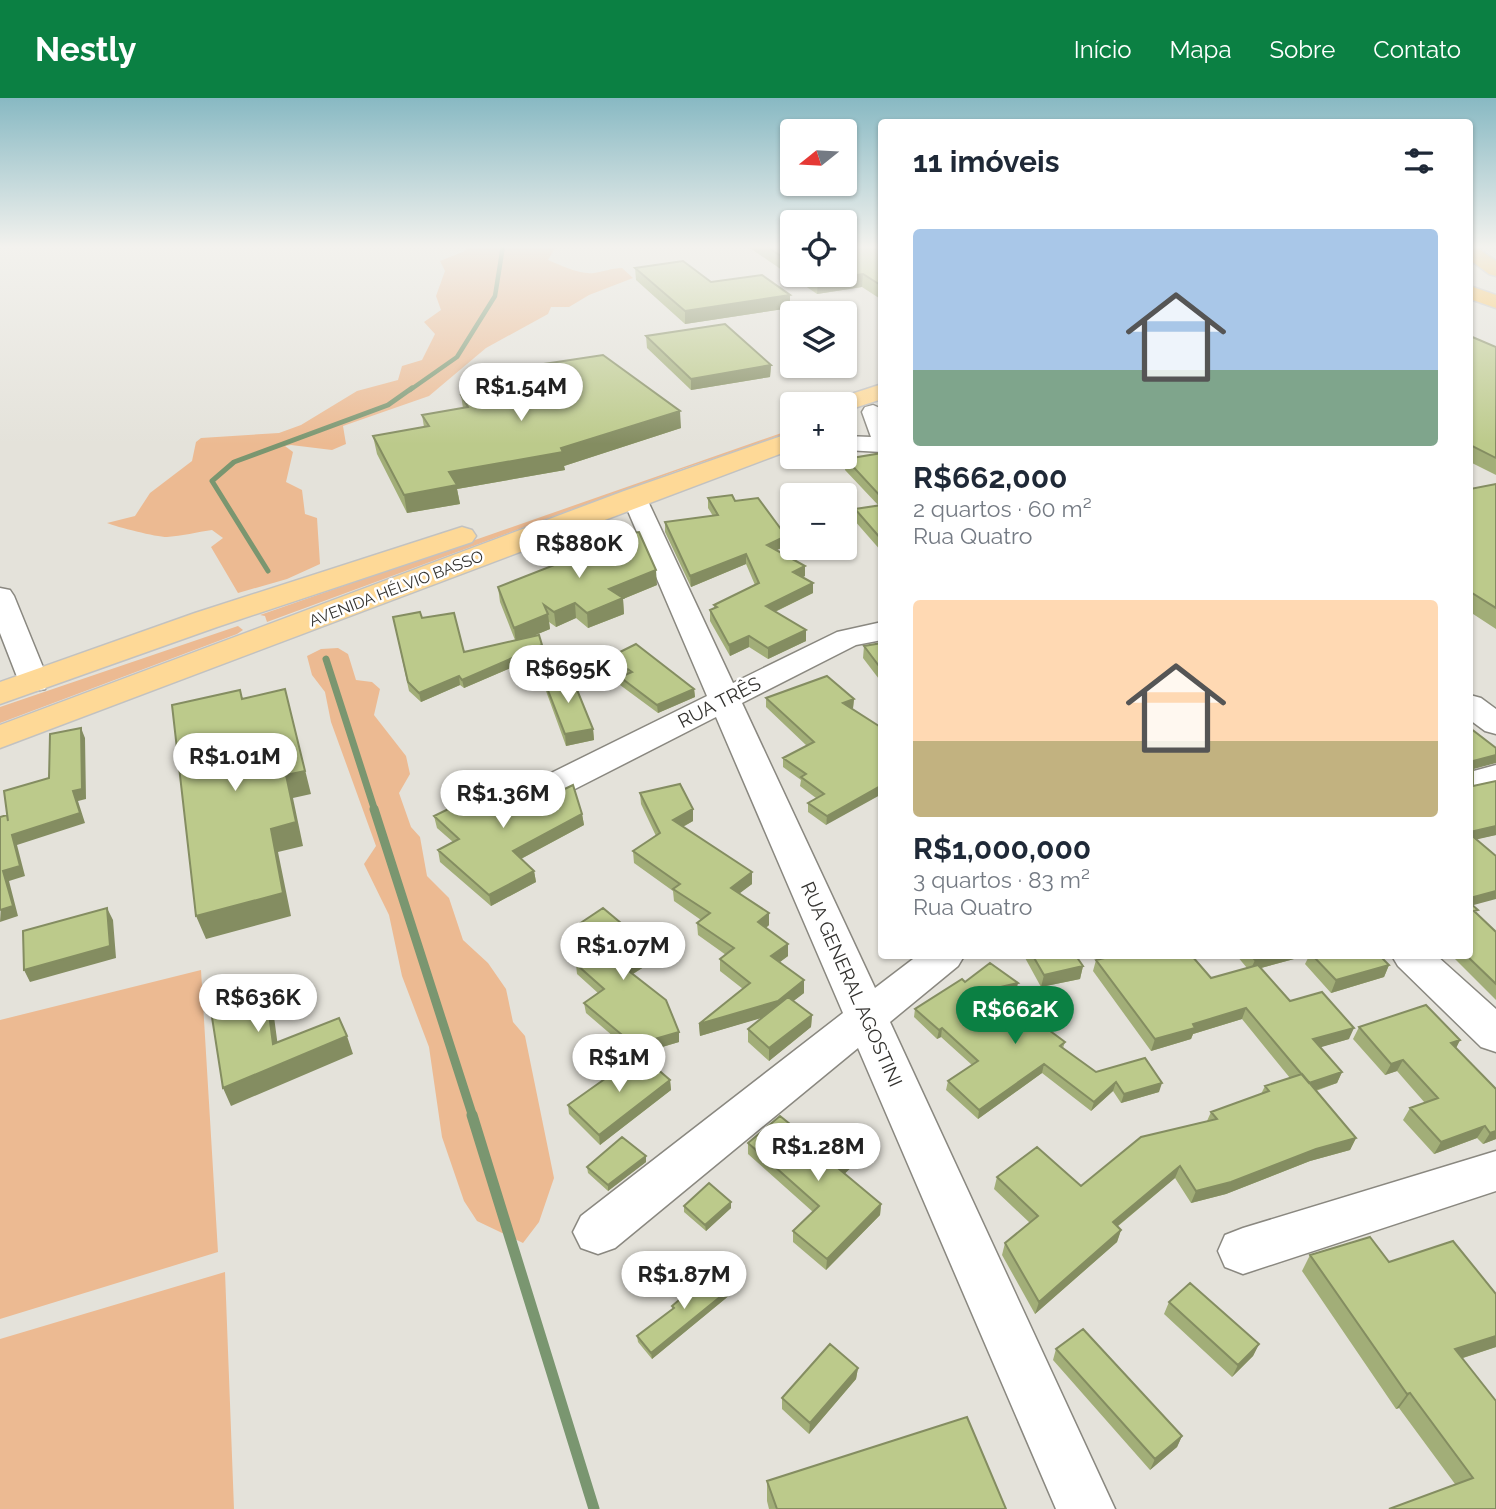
<!DOCTYPE html>
<html lang="pt">
<meta charset="utf-8">
<style>
:root{--surface:#fff;--page:#f2f2f3;--text:#1f2937;--muted:#747a83;--accent:#0b8043}
body{margin:0;font-family:Raleway,sans-serif;background:var(--page);color:var(--text);height:100vh;display:flex;flex-direction:column;font-size:26px;white-space:nowrap}
*{box-sizing:border-box;margin:0}
p{font-size:23px;color:var(--muted)}
.icon{flex:none;width:38px;height:38px;fill:none;stroke:currentColor;stroke-width:2;stroke-linecap:round;stroke-linejoin:round}
.map{position:relative;flex:1;overflow:hidden}
.side{position:absolute;left:878px;top:21px;width:595px;height:840px;display:flex;flex-direction:column;background:var(--surface);border-radius:7px;box-shadow:0 2px 5px #0004}
.side>*{flex:none}
.needle{width:46px;rotate:252deg}
.controls{position:absolute;left:780px;top:21px;display:grid;gap:14px}
.controls a{display:grid;place-items:center;width:77px;height:77px;border-radius:7px;background:var(--surface);box-shadow:0 2px 5px #0004;font-size:35px}
.price{position:absolute;translate:-50% -60px;padding:0 16px;border-radius:24px;background:#fff;color:#222;font-size:23px;line-height:46px;filter:drop-shadow(0 2px 4px #0008)}
.price::after{content:'';position:absolute;left:50%;top:42px;width:21px;height:16px;margin-left:-10px;background:inherit;clip-path:polygon(0 0,100% 0,50% 100%)}
.price.current{background:var(--accent);color:#fff}
ul{padding:0;list-style:none}
li{display:grid;align-content:center;gap:14px;height:371px;padding:0 35px}
li span{display:grid;place-items:center;height:217px;border-radius:7px;color:#555}
li>.icon{margin-inline-start:auto}
span .icon{width:126px;height:126px;fill:#fffc;stroke-width:1}
li b{font-size:30px}
h2{display:flex;justify-content:space-between;align-items:center;height:84px;padding:0 35px;font-size:30px}
header{display:flex;align-items:center;gap:42px;box-sizing:border-box;height:98px;padding:0 35px;background:var(--accent);color:#fff}
header strong{font-size:33px}
nav{display:flex;gap:38px;margin-inline-start:auto;font-size:24px}
.map>svg:first-child{display:block}
</style>
<header>
<strong>Nestly</strong>
<nav><a>Início</a><a>Mapa</a><a>Sobre</a><a>Contato</a></nav>
</header>
<div class="map">
<svg width="1496" height="1411" viewBox="0 0 1496 1411">
<rect width="100%" height="100%" fill="#e4e2da"/>
<path fill="#ecba92" d="M468 148H556L548 162C561 167 579 177 594 175 602 174 612 170 622 170L633 180 589 197 569 209H551L548 216 486 250 429 298 343 328 346 346 332 352 291 347 285 348 293 354 286 384 302 392 305 416 317 420 320 466 287 481 238 495 211 449 223 440 212 432C197 434 182 438 167 439 156 439 117 429 107 425L135 418 150 395 192 363 196 344 201 340 279 335 301 327 357 293 398 282 402 268 422 262 435 236 424 224 441 212 436 198 445 173 440 163 465 153Z
M793 331V334L682 371 267 524 265 518 260 517Z
M238 528 243 532 237 536 0 625V609Z
M338 550 348 556 356 582 372 584 380 591 374 617 406 658 410 676 399 695 411 729 420 739 427 778 449 800 463 842 488 865 506 891 513 924 525 938 554 1080 539 1124 523 1145 477 1123 464 1103 442 1039 429 949 402 878 389 817 364 766 376 748 331 624 325 594 312 577 307 558 321 551Z
M201 872 218 1154 0 1221V922Z
M225 1174 234 1411H0V1241Z"/>
<g fill="none" stroke-linecap="round" stroke-linejoin="round">
<path stroke="#7a9670" stroke-width="4.5" d="M410 292 457 259 495 198 503 148"/>
<path stroke="#7a9670" stroke-width="5" d="M268 473 212 383 234 364 388 307 412 290"/>
<path stroke="#7a9670" stroke-width="7" d="M326 561 375 713"/>
<path stroke="#7a9670" stroke-width="9" d="M374 711 473 1019"/>
<path stroke="#7a9670" stroke-width="11" d="M472 1017 594 1411"/>
<g stroke="#8a8880" stroke-width="3">
<path id="minor" d="M873 307 882 311V354L845 352V338L871 339 862 314 865 309Z
M634 392 643 394 646 399 733 585 837 534 882 524V542L856 547 742 605 875 890 917 858H964L958 868 890 924 1115 1411H1056L858 950 615 1150 598 1156 581 1150 573 1134 581 1118 843 915 716 619 571 693 559 696 547 693 542 685 547 677 707 598 622 399 625 394Z
M0 490 10 492 14 498 49 584 45 591 34 593 23 591 19 584 0 535Z
M1470 597 1481 600 1496 611V636L1485 633 1470 622Z
M1496 667V689L1470 696V674Z
M1392 858H1437L1496 911V954L1481 949 1398 868Z
M1496 1053V1093L1243 1176 1225 1169 1218 1153 1225 1137 1243 1130Z"/>
</g>
<g stroke="#c2c2c1" stroke-width="3">
<path id="major" d="M882 286V301L845 313V306H832L836 301Z
M793 334V351L0 650V627L624 393Z
M462 429 472 432 476 438 472 444 217 529 0 606V584L195 515Z"/>
</g>
<g stroke="#c2c2c1" stroke-width="3">
<path id="highway" d="M1470 148 1476 149 1496 163V178L1489 176 1470 162Z
M1470 188 1496 197V210L1470 201Z"/>
</g>
<use href="#minor" fill="#fff" fill-rule="evenodd"/>
<use href="#major" fill="#fed997" fill-rule="evenodd"/>
<use href="#highway" fill="#fdc051" fill-rule="evenodd"/>
</g>
<path fill="#a2ae78" d="M747 148H793V177H845L882 148V202L862 189 817 196Z
M635 170 711 184 790 197V210L685 226 636 182Z
M646 238 771 267 770 279 691 292 647 250Z
M1470 238 1496 249V377L1470 364Z
M537 267 681 330 564 368 565 372 457 391 460 406 407 415 377 356 373 338 424 329 422 317 463 310 461 297 540 285Z
M882 355V454L854 422 855 411 879 408 845 372 846 361Z
M1496 386V531L1470 514V391Z
M708 400 735 403 786 448 776 452 805 468V478L803 479 813 495 775 514 806 543 768 561 749 549 730 558 710 523V512L714 511V507L755 487 746 466 691 489 665 434V424L713 418 708 410Z
M600 439 657 487 623 501 624 516 588 530 576 520 556 529 549 524 550 531 533 538 543 556 464 590 460 587 421 604 409 593 393 519 422 520 464 554 515 542 500 504 498 489 601 449Z
M882 545V585L863 560 864 548Z
M610 559 694 591 695 599 658 615 620 587V579L625 577 611 567Z
M544 582 593 631 594 642 566 648 546 593Z
M766 600 854 601 853 610 851 611 826 727 808 714V705L816 700 800 688 801 682 783 669V660L807 648 766 609Z
M1473 671V688L1496 683V737L1476 741 1473 808 1476 815 1496 834V902L1452 858H1470Z
M640 695 693 711V723L683 729 752 774V786L739 795 769 827 766 830 788 858 779 864 804 895 793 903 812 917 811 929 769 963 748 944V931L763 919 700 938 699 926 743 891 720 873V861L726 857 698 837 697 825 701 822 674 803 673 793 634 765 633 753 656 738 641 706Z
M546 700 582 716 584 727 521 761 534 773 536 784 491 808 440 764 438 752 453 744 437 730 434 718Z
M573 830 646 857 647 867 633 876 679 934V944L635 957 586 915 584 905 598 895 577 876 576 866 593 855 574 840Z
M1024 858H1076L1083 868 1080 881 1041 889Z
M1237 858H1305L1261 870 1290 903 1349 941 1320 949 1342 974 1337 985 1316 993 1356 1040 1350 1052 1310 1063 1226 1096 1191 1105 1175 1080 1117 1129 1121 1132 1117 1144 1035 1216 1002 1157 1005 1145 1030 1125 994 1091 997 1079 1081 1088 1207 1023 1211 1014 1261 996 1265 988 1290 980 1242 921 1193 936 1191 941 1151 953 1093 873 1096 862 1211 880 1247 870Z
M1309 858H1380L1389 867 1384 879 1331 895 1305 866Z
M965 884 1016 894 998 898 996 904 988 909 1017 935 1065 944 1063 950 1096 974 1159 994 1121 1005 1113 993 1091 1013 1042 975 978 1021 946 992 948 983 972 967 941 939 937 941 914 919 915 911Z
M1359 929 1460 942 1456 950 1496 991V1041L1483 1046 1477 1040 1434 1056 1403 1022 1410 1010 1425 1005 1397 973 1385 977 1353 941Z
M670 982 671 992 600 1047 569 1016 568 1007Z
M748 1045 816 1047 857 1064 844 1076 881 1106 880 1117 826 1172 793 1144V1133L813 1114 748 1056Z
M646 1058V1064L608 1093 588 1075 587 1069Z
M684 1108 731 1110 706 1133 684 1114Z
M1310 1157 1389 1164 1496 1249 1463 1260 1496 1411 1455 1386 1399 1310 1396 1311 1302 1173Z
M731 1196 652 1261 638 1244 637 1238 672 1211V1208Z
M1169 1204 1259 1246 1253 1258 1232 1279 1164 1216Z
M1056 1251 1182 1338 1177 1349 1150 1372 1053 1262Z
M858 1270 856 1281 809 1336 782 1311V1300Z
M767 1383 1006 1411H769L767 1403Z"/>
<path fill="#848d61" d="M863 176 862 189 817 196 818 183Z
M790 197V210L685 226V213Z
M771 267 770 279 691 292V281Z
M680 313 681 330 564 368 565 372 457 391 460 406 407 415 404 397 449 374 561 350Z
M786 438V448L766 457 767 447Z
M746 456V466L691 489 690 478Z
M805 468V478L793 484V474Z
M656 472 657 487 623 501 624 516 588 530 587 515 609 491Z
M813 485V495L766 518V508Z
M575 505 576 520 556 529 554 514Z
M548 516 550 531 516 545 514 530Z
M806 532V543L768 561V550Z
M749 538V549L730 558 729 547Z
M542 547 543 556 464 590 462 582Z
M459 578 460 587 421 604 419 595Z
M285 591 311 696 293 700 303 748 278 754 291 818 206 841 196 818 286 677Z
M694 591 695 599 658 615 657 607Z
M854 601 853 610 843 614V605Z
M81 630 85 640 86 701 78 703 85 725 17 747 25 778 9 783 18 818 0 824 3 773 12 737 73 693Z
M593 631 594 642 566 648 565 636Z
M1496 657V665L1470 672 1473 663Z
M882 687V696L826 727 827 718Z
M693 711V723L673 734V722Z
M582 716 584 727 515 764 513 753Z
M1496 728V737L1470 743V734Z
M534 773 536 784 491 808 489 797Z
M752 774V786L731 802V790Z
M1496 793V801L1470 808V800Z
M107 810 113 822 116 860 30 884 24 872Z
M769 815V827L758 836V824Z
M788 846V858L771 871V858Z
M646 857 647 867 626 880 625 870Z
M1269 858H1305L1250 873 1255 862Z
M1389 867 1384 879 1331 895 1336 882Z
M1083 868 1080 881 1041 889 1044 877Z
M264 878 271 896 280 964 273 946Z
M804 882V895L778 915 700 938 699 926Z
M1018 885 1016 894 998 898 996 904 981 914 982 905 992 891Z
M1246 910 1242 921 1193 936 1191 941 1151 953 1155 941 1193 926Z
M812 917 811 929 769 963V950Z
M942 930 941 939 937 941 939 932Z
M1354 930 1349 941 1308 953 1313 941Z
M679 934V944L635 957 634 947Z
M347 938 353 956 231 1008 223 990Z
M1460 942 1454 954 1451 945Z
M1403 962 1397 973 1385 977 1391 966Z
M1044 966 1042 975 978 1021 979 1012Z
M1342 974 1337 985 1304 996 1309 985Z
M670 982 671 992 600 1047 599 1037Z
M1116 984 1113 993 1091 1013 1094 1004Z
M1162 985 1159 994 1121 1005 1124 996Z
M1485 1028 1477 1040 1434 1056 1441 1044Z
M1496 1033V1041L1483 1046 1490 1035Z
M1356 1040 1350 1052 1310 1063 1226 1096 1191 1105 1196 1093 1316 1051Z
M858 1053 857 1064 838 1082 839 1071Z
M646 1058V1064L608 1093V1087Z
M1180 1068 1175 1080 1108 1136 1113 1124Z
M731 1104V1110L706 1133 705 1127Z
M881 1106 880 1117 826 1172 827 1161Z
M1121 1132 1117 1144 1035 1216 1039 1204Z
M731 1190V1196L652 1261 651 1255Z
M1496 1238V1249L1444 1266 1455 1251Z
M1259 1246 1253 1258 1232 1279 1238 1267Z
M858 1270 856 1281 809 1336 810 1325Z
M1410 1295 1399 1310 1396 1311 1407 1296Z
M1182 1338 1177 1349 1150 1372 1155 1361Z"/>
<path fill="#bcca8b" stroke="#848d61" stroke-width="2" d="M766 148H793V166Z
M845 148H882V188L863 176 818 183 809 177H845Z
M683 163 711 184 762 177 790 197 685 213 635 170Z
M725 226 771 267 691 281 646 238Z
M1470 238 1496 249V360L1470 347Z
M603 257 680 313 561 350 563 354 449 374 457 387 404 397 373 338 429 328 422 317 468 309 461 297 550 283 537 267Z
M882 355V400L846 361Z
M1496 386V510L1472 495 1470 497V391Z
M732 397 735 403 758 400 786 438 767 447 805 468 793 474 813 485 766 508 806 532 768 550 749 538 729 547 710 512 717 509 714 507 759 485 746 456 690 478 665 424 718 417 708 400Z
M882 407V442L855 411Z
M639 434 656 472 609 491 623 500 587 515 575 505 554 514 544 507 548 516 514 530 498 489 603 448 600 439Z
M420 514 422 520 454 515 464 554 539 537 542 547 462 582 459 578 419 595 408 584 393 519Z
M882 545V572L864 548Z
M636 546 694 591 657 607 620 579 632 574 610 559Z
M571 577 593 631 565 636 544 582Z
M827 578 854 601 843 605 882 630V687L827 718 808 705 824 696 801 679 806 676 783 660 814 644 766 600Z
M285 591 305 673 286 677 296 724 271 731 283 795 196 818 172 607 240 592 242 601Z
M81 630 82 691 73 693 80 715 12 737 20 768 3 773 13 808 0 812V719L7 717 8 723 4 693 49 680 50 636Z
M1470 630 1496 650V657L1473 663V688L1496 683V728L1470 734Z
M523 677 546 700 573 687 582 716 513 753 534 773 489 797 438 752 459 741 434 718 473 699Z
M680 686 693 711 673 722 752 774 731 790 769 815 758 824 788 846 771 858 804 882 778 903 699 926 750 885 720 861 734 850 697 825 710 815 673 791 680 786 633 753 660 735 640 695Z
M1470 736 1496 758V793L1470 800Z
M1470 805 1478 812 1474 813 1496 834V886L1467 858H1470Z
M107 810 110 848 24 872 23 833Z
M603 810 634 836 646 857 625 870 666 902 679 934 634 947 584 905 604 891 576 866 599 851 573 830Z
M1033 858H1076L1083 868 1044 877Z
M1113 858H1192L1211 880 1258 867 1290 903 1322 894 1354 930 1313 941 1342 974 1309 985 1246 910 1193 926 1195 930 1155 941 1096 862Z
M1251 858H1269L1255 862Z
M1313 858H1380L1389 867 1336 882Z
M990 865 1018 885 992 891 998 895 982 905 1017 935 1034 921 1065 944 1060 948 1096 974 1145 960 1162 985 1124 996 1116 984 1094 1004 1044 966 979 1012 948 983 978 963 942 930 939 932 915 911 962 881 965 884Z
M264 878 273 946 339 920 347 938 223 990 209 900Z
M788 899 812 917 769 950 748 931Z
M1426 907 1460 942 1451 945 1496 991V1033L1490 1035 1485 1028 1441 1044 1410 1010 1438 1000 1403 962 1391 966 1359 929Z
M640 956 670 982 599 1037 568 1007Z
M1302 976 1356 1040 1316 1051 1231 1084 1196 1093 1180 1068 1113 1124 1121 1132 1039 1204 1005 1145 1038 1118 997 1079 1037 1049 1081 1088 1141 1039 1217 1021 1211 1014 1269 993 1265 988Z
M780 1018 816 1047 832 1033 858 1053 839 1071 881 1106 827 1161 793 1133 819 1108 748 1045Z
M622 1039 646 1058 608 1087 587 1069Z
M709 1085 731 1104 705 1127 684 1108Z
M1370 1139 1389 1164 1453 1143 1496 1196V1238L1455 1251 1496 1303V1411H1389L1473 1380 1410 1295 1407 1296 1310 1157Z
M713 1173 731 1190 651 1255 637 1238 674 1210 672 1208Z
M1190 1185 1259 1246 1238 1267 1169 1204Z
M1083 1231 1182 1338 1155 1361 1056 1251Z
M830 1246 858 1270 810 1325 782 1300Z
M967 1319 1006 1411H777L767 1383Z"/>
<linearGradient id="sky" x2="0" y2="1"><stop stop-color="#88b9c3"/><stop offset="0.43" stop-color="#f3f2ee"/><stop offset="1" stop-color="#f3f2ee" stop-opacity="0"/></linearGradient>
<rect width="1496" height="346" fill="url(#sky)"/>
<g text-anchor="middle" stroke-width="5" stroke-linejoin="round" paint-order="stroke">
<g font-size="16" fill="#33322f" stroke="#fff">
<text transform="translate(396 490) rotate(-21)" y="6">AVENIDA HÉLVIO BASSO</text>
</g>
<g font-size="19" fill="#33322f" stroke="#fff">
<text transform="translate(719 604) rotate(-27)" y="7">RUA TRÊS</text>
<text transform="translate(852 886) rotate(66)" y="7">RUA GENERAL AGOSTINI</text>
</g>
</g>
</svg>
<div class="controls">
<a><svg class="needle" viewBox="-14 -14 28 28"><path d="M0-13l5 13h-10z" fill="#e53935"/><path d="M0 13l5-13h-10z" fill="#747a83"/></svg></a>
<a><svg class="icon" aria-label="locate" viewBox="0 0 24 24"><circle cx="12" cy="12" r="6"/><path d="M12 2v4M12 18v4M2 12h4M18 12h4"/></svg></a>
<a><svg class="icon" aria-label="layers" viewBox="0 0 24 24"><path d="M12 4l9 5-9 5-9-5zM3 14l9 5 9-5"/></svg></a>
<a>+</a>
<a>−</a>
</div>
<b class="price" style="left:521px;top:325px">R$1.54M</b>
<b class="price" style="left:579px;top:482px">R$880K</b>
<b class="price" style="left:568px;top:607px">R$695K</b>
<b class="price" style="left:235px;top:695px">R$1.01M</b>
<b class="price" style="left:503px;top:732px">R$1.36M</b>
<b class="price" style="left:623px;top:884px">R$1.07M</b>
<b class="price" style="left:258px;top:936px">R$636K</b>
<b class="price current" style="left:1015px;top:948px">R$662K</b>
<b class="price" style="left:619px;top:996px">R$1M</b>
<b class="price" style="left:818px;top:1085px">R$1.28M</b>
<b class="price" style="left:684px;top:1213px">R$1.87M</b>
<section class="side">
<h2>11 imóveis<svg class="icon" aria-label="filters" viewBox="0 0 24 24"><path d="M4 7h16M4 17h16"/><circle cx="9" cy="7" r="2"/><circle cx="15" cy="17" r="2"/></svg></h2>
<ul>
<li><span style="background:linear-gradient(#a9c7e8 65%,#7fa58c 0)"><svg class="icon" aria-label="home" viewBox="0 0 24 24"><path d="M3 11l9-7 9 7M6 9v11h12V9"/></svg></span><div><b>R$662,000</b><p>2 quartos · 60 m²</p><p>Rua Quatro</p></div></li>
<li><span style="background:linear-gradient(#ffd9b3 65%,#c2b280 0)"><svg class="icon" aria-label="home" viewBox="0 0 24 24"><path d="M3 11l9-7 9 7M6 9v11h12V9"/></svg></span><div><b>R$1,000,000</b><p>3 quartos · 83 m²</p><p>Rua Quatro</p></div></li>
</ul>
</section>
</div>
